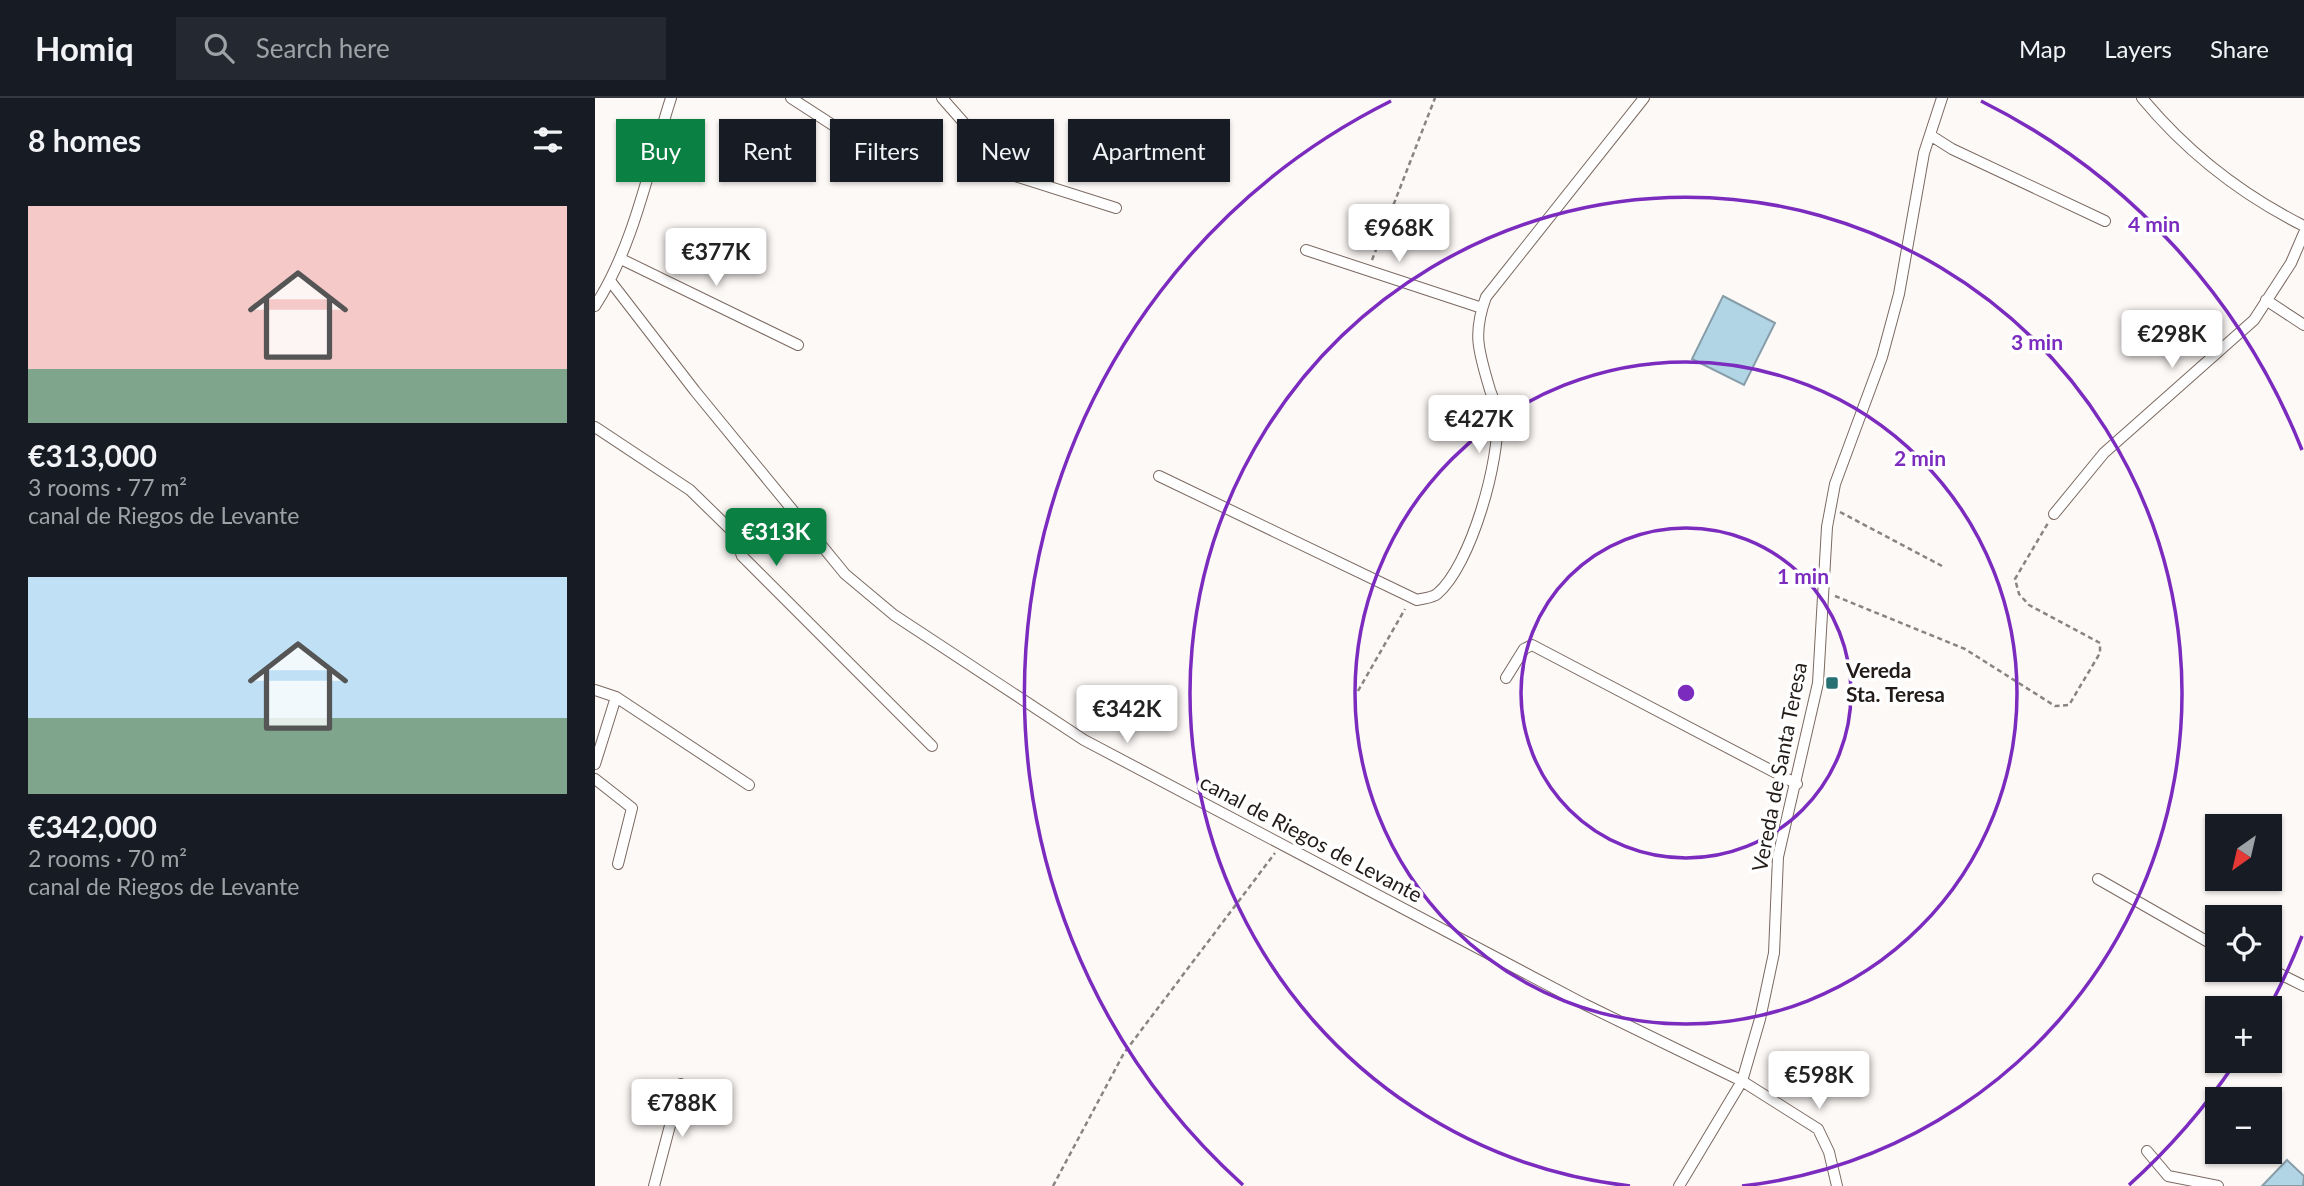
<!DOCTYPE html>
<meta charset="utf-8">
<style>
:root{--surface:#171b24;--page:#242831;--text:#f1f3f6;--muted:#9ea1a6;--line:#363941;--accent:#0b8043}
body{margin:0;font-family:Lato,sans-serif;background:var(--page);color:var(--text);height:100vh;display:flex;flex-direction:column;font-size:26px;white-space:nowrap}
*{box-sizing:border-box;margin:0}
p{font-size:23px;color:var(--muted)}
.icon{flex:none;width:38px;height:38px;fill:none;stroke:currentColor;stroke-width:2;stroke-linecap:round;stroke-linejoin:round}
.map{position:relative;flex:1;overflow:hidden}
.sheet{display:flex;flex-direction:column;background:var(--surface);width:595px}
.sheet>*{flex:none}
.guide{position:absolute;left:21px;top:21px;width:665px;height:63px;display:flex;gap:14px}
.needle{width:46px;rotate:214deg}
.controls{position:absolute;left:1610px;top:716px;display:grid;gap:14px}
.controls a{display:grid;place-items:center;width:77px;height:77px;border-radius:0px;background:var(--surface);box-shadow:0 2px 5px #0004;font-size:35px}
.price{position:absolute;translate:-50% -60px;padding:0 16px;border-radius:7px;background:#fff;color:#222;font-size:23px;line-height:46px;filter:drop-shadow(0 2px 4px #0008)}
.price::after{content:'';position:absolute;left:50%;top:42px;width:21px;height:16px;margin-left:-10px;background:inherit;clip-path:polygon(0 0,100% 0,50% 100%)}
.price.selected{background:var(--accent);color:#fff}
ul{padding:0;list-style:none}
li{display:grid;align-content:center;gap:14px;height:371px;padding:0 28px}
li span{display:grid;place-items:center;height:217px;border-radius:0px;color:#555}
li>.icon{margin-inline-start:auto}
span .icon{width:126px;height:126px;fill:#fffc;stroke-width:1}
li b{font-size:30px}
h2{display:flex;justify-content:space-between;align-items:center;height:84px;padding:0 28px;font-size:30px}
.pill{padding:0 24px;border-radius:0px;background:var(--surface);box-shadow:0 2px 5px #0004;font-size:24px;line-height:63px}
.pill.selected{background:var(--accent);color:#fff}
header{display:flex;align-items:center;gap:42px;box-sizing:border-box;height:98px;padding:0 35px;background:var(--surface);border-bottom:2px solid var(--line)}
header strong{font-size:33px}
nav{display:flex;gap:38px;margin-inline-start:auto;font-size:24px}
.search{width:490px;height:63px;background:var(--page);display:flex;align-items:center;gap:18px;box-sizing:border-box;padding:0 24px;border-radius:0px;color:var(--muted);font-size:26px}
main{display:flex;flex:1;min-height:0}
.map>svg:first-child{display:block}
</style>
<header>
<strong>Homiq</strong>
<div class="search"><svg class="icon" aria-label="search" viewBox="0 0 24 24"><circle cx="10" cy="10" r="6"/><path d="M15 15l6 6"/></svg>Search here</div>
<nav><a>Map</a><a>Layers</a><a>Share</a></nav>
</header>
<main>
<section class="sheet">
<h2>8 homes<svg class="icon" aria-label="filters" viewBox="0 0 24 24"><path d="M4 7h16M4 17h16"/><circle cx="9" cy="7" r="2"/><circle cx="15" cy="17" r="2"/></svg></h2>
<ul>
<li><span style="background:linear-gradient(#f6c9c9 75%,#7fa58c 0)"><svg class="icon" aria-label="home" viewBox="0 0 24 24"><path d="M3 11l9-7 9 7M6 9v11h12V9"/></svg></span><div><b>€313,000</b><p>3 rooms · 77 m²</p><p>canal de Riegos de Levante</p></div></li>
<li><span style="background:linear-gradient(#bfe0f5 65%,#7fa58c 0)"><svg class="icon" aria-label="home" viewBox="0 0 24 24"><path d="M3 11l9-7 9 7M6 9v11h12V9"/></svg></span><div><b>€342,000</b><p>2 rooms · 70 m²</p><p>canal de Riegos de Levante</p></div></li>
</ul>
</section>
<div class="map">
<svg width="1709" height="1088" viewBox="0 0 1709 1088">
<rect width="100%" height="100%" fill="#fdf9f7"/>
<path fill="#b2d5e6" stroke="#879da8" stroke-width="2" d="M1128 198 1180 225 1149 287 1097 261Z
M1692 1062 1709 1078 1708 1088H1667Z"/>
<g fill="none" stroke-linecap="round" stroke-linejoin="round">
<g stroke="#7a6960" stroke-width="12">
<path id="street" d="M196 0 267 46
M347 0 414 76 521 110
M1547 0C1591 53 1647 97 1709 128
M1335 37 1357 51 1510 123
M711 152 887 210
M26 161 203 247
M16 184 100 293 250 476 299 517 489 642 989 906 1147 983 1223 1031 1234 1054 1242 1088
M1671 202 1709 227
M0 208C39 148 54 68 76 0
M0 329 95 392 139 435 147 458 337 648
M564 378 822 502C829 500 837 500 842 496 876 468 906 360 902 317 902 309 898 300 895 292 884 254 877 237 891 199L1049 0
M1459 416 1509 355 1659 222 1696 165 1709 135
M911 580 929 551 937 547 1202 686
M0 592 21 599 154 687
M0 666 21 599
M0 681 37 710 23 766
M1503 781 1622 849
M1675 871 1709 888
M1552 1053 1573 1078 1623 1088
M59 1088 86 986
M1084 1088 1147 983 1165 921 1179 855 1183 759 1223 585 1232 429 1240 386 1287 259 1304 196 1329 55 1347 0"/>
</g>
<path stroke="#8a8481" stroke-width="2.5" stroke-dasharray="5 3.5" stroke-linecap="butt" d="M777 162 840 0
M1245 414 1347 468
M1240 498 1370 551 1460 608 1474 607 1505 555V545L1434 507 1424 496 1420 481 1453 425
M763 593 810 511
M458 1088 529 955 680 755"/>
<use href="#street" stroke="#fff" stroke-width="10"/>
</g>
<g fill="none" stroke="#7b2cbf" stroke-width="3.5">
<circle cx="1091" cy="595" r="165"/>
<circle cx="1091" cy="595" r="331"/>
<path d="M1035 1088A496 496 0 1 1 1147 1088"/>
<path d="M1707 838A662 662 0 0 1 1676 906M1640 965A662 662 0 0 1 1534 1087M648 1087A662 662 0 0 1 796 3M1386 3A662 662 0 0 1 1707 352"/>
</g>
<rect fill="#247073" stroke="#fff" stroke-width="2.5" x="1230" y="578" width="14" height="14" rx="3.5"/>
<g text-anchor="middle" stroke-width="7" stroke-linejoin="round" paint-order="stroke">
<g font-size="21" font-weight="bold" fill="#221b17" stroke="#fff" text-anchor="start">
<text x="1251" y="580">Vereda<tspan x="1251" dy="24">Sta. Teresa</tspan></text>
</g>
<g font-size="21" fill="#221b17" stroke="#fff">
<text transform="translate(1185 669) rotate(-79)" y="7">Vereda de Santa Teresa</text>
<text transform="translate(716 741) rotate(28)" y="7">canal de Riegos de Levante</text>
</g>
</g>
<circle cx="1091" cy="595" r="10" fill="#7b2cbf" stroke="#fff" stroke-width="3.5"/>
<g font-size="21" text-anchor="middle" font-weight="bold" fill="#7b2cbf" stroke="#fff" stroke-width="7" stroke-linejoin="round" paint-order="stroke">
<text x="1559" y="134">4 min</text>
<text x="1442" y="252">3 min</text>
<text x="1325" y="368">2 min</text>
<text x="1208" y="486">1 min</text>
</g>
</svg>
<div class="controls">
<a><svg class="needle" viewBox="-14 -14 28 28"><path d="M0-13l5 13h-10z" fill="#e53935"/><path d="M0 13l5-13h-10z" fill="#9ea1a6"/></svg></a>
<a><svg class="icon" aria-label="locate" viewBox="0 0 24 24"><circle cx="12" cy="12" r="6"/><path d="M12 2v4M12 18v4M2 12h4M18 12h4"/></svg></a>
<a>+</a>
<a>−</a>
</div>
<b class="price" style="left:804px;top:166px">€968K</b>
<b class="price" style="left:121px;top:190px">€377K</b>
<b class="price" style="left:1577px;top:272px">€298K</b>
<b class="price" style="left:884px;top:357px">€427K</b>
<b class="price selected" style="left:181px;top:470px">€313K</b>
<b class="price" style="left:532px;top:647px">€342K</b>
<b class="price" style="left:1224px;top:1013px">€598K</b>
<b class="price" style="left:87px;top:1041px">€788K</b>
<div class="guide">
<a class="pill selected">Buy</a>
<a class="pill">Rent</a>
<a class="pill">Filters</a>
<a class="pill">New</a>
<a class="pill">Apartment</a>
</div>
</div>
</main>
